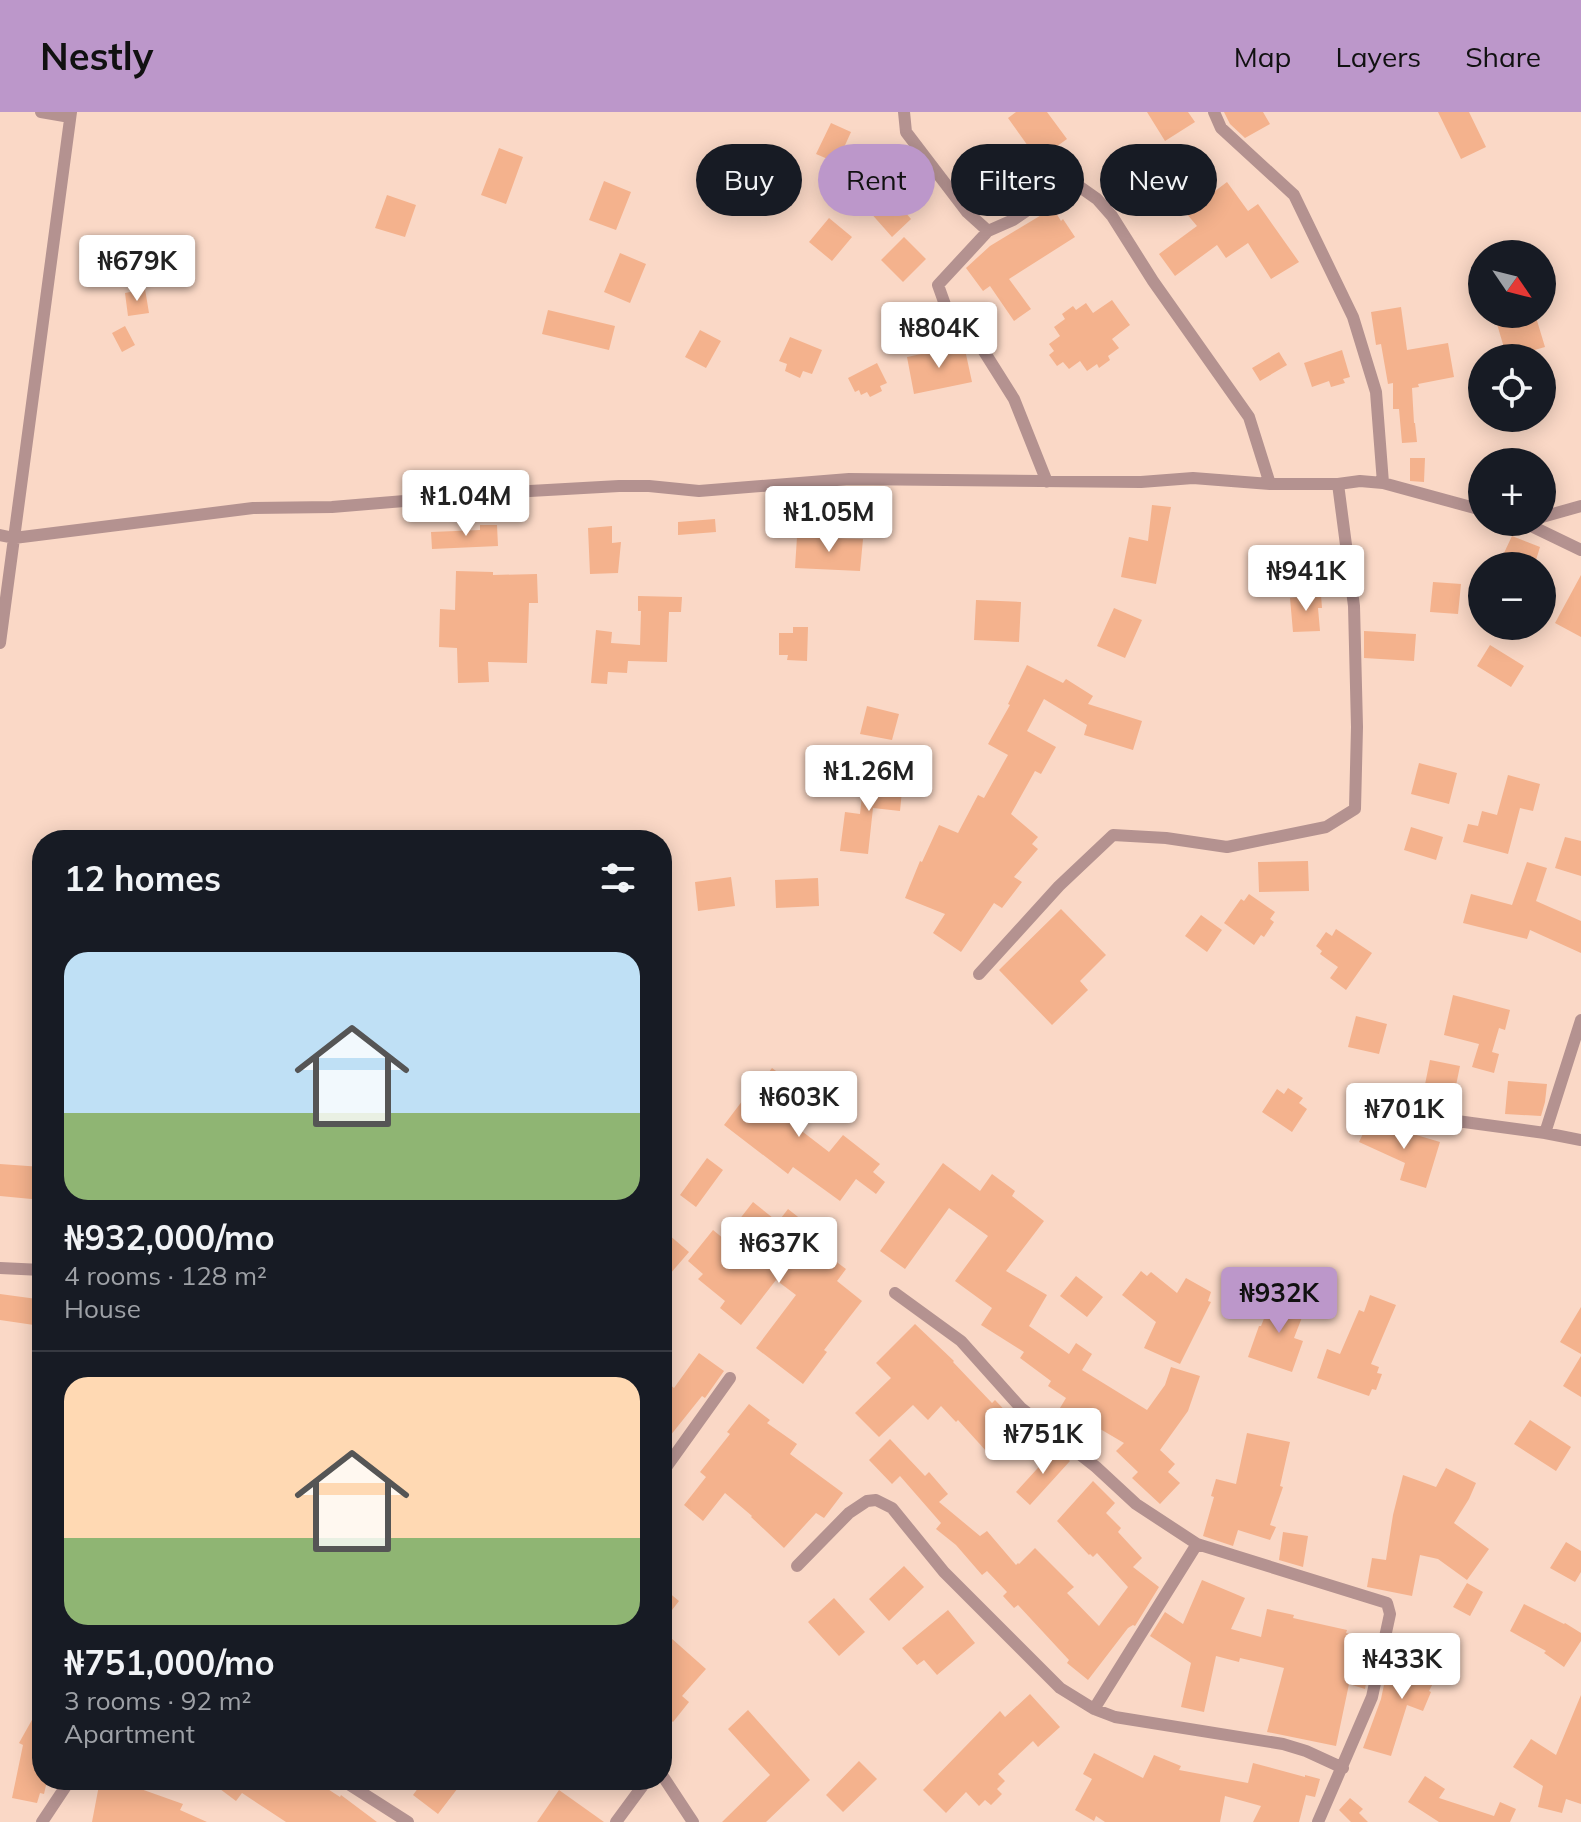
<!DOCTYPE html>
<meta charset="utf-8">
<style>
:root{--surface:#171b24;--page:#20242c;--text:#f1f3f6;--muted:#9ea1a6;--line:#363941;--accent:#bc97ca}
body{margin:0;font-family:Mulish,sans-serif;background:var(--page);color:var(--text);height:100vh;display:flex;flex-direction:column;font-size:30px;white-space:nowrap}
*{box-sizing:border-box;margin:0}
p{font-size:26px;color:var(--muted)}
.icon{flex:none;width:44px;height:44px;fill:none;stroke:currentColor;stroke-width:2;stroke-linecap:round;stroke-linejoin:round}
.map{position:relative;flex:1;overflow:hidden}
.details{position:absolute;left:32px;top:718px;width:640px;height:960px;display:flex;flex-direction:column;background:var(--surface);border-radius:32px;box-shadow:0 4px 20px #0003}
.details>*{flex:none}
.guide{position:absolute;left:696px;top:32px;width:760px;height:72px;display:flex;gap:16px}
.needle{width:52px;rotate:125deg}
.fabs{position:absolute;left:1468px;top:128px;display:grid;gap:16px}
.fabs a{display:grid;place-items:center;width:88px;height:88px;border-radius:50%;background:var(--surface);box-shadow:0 4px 20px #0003;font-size:40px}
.price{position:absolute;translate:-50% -68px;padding:0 18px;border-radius:8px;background:#fff;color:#222;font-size:26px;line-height:52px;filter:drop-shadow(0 2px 4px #0008)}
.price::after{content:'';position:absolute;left:50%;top:48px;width:24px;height:18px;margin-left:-12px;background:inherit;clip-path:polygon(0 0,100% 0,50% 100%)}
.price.on{background:var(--accent);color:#111}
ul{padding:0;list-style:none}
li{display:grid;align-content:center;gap:16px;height:424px;padding:0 32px}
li+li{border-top:2px solid var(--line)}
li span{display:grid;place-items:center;height:248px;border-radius:24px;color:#555}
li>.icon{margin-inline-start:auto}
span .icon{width:144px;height:144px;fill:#fffc;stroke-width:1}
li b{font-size:34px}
h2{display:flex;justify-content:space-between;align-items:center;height:96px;padding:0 32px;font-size:34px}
.pill{padding:0 28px;border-radius:36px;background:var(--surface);box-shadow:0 4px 20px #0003;font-size:28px;line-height:72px}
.pill.on{background:var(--accent);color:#111}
header{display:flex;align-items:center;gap:48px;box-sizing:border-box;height:112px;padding:0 40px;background:var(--accent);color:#111}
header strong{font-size:38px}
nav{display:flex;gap:44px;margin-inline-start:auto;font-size:28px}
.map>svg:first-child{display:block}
</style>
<header>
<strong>Nestly</strong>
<nav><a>Map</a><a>Layers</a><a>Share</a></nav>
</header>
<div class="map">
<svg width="1581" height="1710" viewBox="0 0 1581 1710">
<rect width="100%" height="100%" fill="#fad8c6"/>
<path fill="#f4b28d" d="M1016 0H1047L1067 27 1038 48 1008 6Z
M1147 0H1188L1195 10 1165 29Z
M1224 0H1263L1270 12 1245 26 1230 12Z
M1438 0H1469L1486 35 1461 47Z
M831 11 851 20 837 51 816 42Z
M499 36 523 45 506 92 481 83Z
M604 69 631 80 616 118 589 108Z
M1227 70 1248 99 1258 92 1299 150 1271 167 1248 131 1226 146 1217 133 1175 164 1159 142 1197 114 1186 101Z
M889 81 896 89 899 87 908 98 905 100 911 107 892 125 869 99Z
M387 83 416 93 405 125 375 116Z
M1053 96 1061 109 1063 107 1075 125 1009 167 1031 197 1014 209 990 174 983 179 966 156 990 134Z
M829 106 852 125 832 149 809 130Z
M904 125 926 147 903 170 881 148Z
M620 141 646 152 630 191 604 180Z
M145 177 149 201 128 204 125 181Z
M1112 188 1130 213 1112 227 1119 236 1108 244 1110 248 1099 256 1097 252 1087 259 1080 249 1069 257 1063 250 1057 254 1049 243 1054 239 1049 232 1060 224 1054 215 1065 207 1062 202 1073 194 1076 198 1086 191 1093 201Z
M1401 195 1407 238 1448 231 1454 265 1418 272 1419 275 1412 276 1414 311H1415L1417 330 1402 331 1399 297H1393V271L1388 272 1381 232 1376 233 1371 200Z
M548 198 615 214 609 238 542 222Z
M1529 202H1535L1545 235 1507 246 1497 212Z
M125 214 135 233 122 240 112 221Z
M700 218 721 229 706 256 685 245Z
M790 225 822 238 812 262 803 259 800 266 785 259 787 252 779 249Z
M964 233 972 270 914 282 907 245Z
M1342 238 1350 265 1343 267 1345 271 1331 275 1329 269 1312 275 1304 251Z
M1279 240 1287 253 1260 269 1252 256Z
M877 251 887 271 880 274 882 279 870 285 867 280 861 283 859 278 855 280 848 266Z
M1410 346H1425L1424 370 1410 369Z
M1152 393 1171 395 1156 472 1121 465 1129 425 1148 429Z
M792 406H806V421H792Z
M715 407 716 420 678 423V410Z
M480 413H497L498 434 432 437 431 420 480 418Z
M612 414V431L621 430 618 461 590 462 588 416Z
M1512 424 1540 435 1536 448 1525 445 1522 450 1504 441Z
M797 425 863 427 860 459 795 456Z
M456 459 493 460V463L537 462 538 491H529L527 551 488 550 489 570 458 571 457 536 439 535 440 497 455 498Z
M1581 463V525L1555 511Z
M1433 470 1461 472 1458 502 1430 500Z
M1321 483 1322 496H1318L1320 519 1293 520 1290 486Z
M638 484 682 485 681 500H669L667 550 628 549 627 561 608 560 607 572 591 571 596 518 612 520 611 531 640 533 641 499H638Z
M976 488 1021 490 1019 530 974 528Z
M1114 496 1142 508 1125 546 1097 534Z
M793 515H808L807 549 787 548 788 543H779V521H793Z
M1364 519 1416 522 1414 549 1364 546Z
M1490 533 1524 554 1511 575 1477 554Z
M1027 553 1063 571 1066 567 1093 584 1088 592 1142 609 1133 638 1084 623 1087 613 1044 587 1027 619 1056 635 1041 662 1035 659 1011 702 1038 725 1032 732 1038 737 1014 765 1022 770 1002 796 994 791 961 840 933 821 945 802 905 786 920 749 922 750 939 713 958 721 978 683 984 686 1008 643 988 632 1010 593 1008 592Z
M867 594 899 602 892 628 860 622Z
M1419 651 1457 661 1449 692 1411 682Z
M1508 663 1540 672 1533 699 1520 696 1508 742 1463 730 1468 712 1478 714 1482 699 1497 703Z
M864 666 903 669 900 699 873 696 868 742 840 739 845 700 860 702Z
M1411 715 1443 725 1436 748 1404 738Z
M1565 725 1581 729V764L1555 756Z
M1308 749 1309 779 1259 780 1258 750Z
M1527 750 1547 756 1536 789 1581 809V841L1530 818 1527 827 1463 811 1471 782 1512 793Z
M731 765 735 794 698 799 695 770Z
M818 766 819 794 776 796 775 768Z
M1249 782 1275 800 1270 807 1274 810 1264 825 1261 823 1254 833 1224 811 1241 787 1244 789Z
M1061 797 1106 843 1080 869 1088 878 1052 913 999 858Z
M1201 803 1222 818 1207 840 1185 824Z
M1336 817 1372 841 1346 878 1330 866 1338 855 1320 842 1322 839 1316 834 1326 820 1332 824Z
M1453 883 1510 898 1505 918 1499 916 1492 940 1499 942 1494 961 1472 955 1479 932 1444 923Z
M1356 904 1387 912 1379 942 1348 935Z
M1430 948 1460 954 1453 988 1423 982Z
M772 956 810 984 790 1010 829 1040 843 1023 880 1052 873 1060 885 1070 876 1082 856 1067 840 1089 793 1055 788 1062 724 1013 749 980 752 982Z
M1508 969 1547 972 1545 990 1541 1004 1505 1002Z
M1288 976 1303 986 1299 991 1307 997 1292 1020 1262 1000 1277 977 1284 982Z
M1370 1007 1412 1026 1413 1022 1440 1030 1426 1076 1400 1068 1405 1051 1359 1030Z
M707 1046 723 1058 696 1095 680 1083Z
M943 1051 980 1079 992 1062 1015 1079 1012 1084 1044 1109 1006 1159 1047 1183 1029 1214 1069 1242 1076 1231 1092 1242 1082 1258 1147 1298 1165 1273 1171 1255 1200 1264 1188 1299 1160 1338 1175 1352 1168 1360 1180 1371 1160 1392 1132 1366 1138 1360 1116 1339 1124 1331 1078 1304 1076 1307 1060 1296 1066 1286 1048 1274 1051 1269 1020 1246 1024 1240 981 1213 992 1196 955 1169 988 1124 949 1096 905 1157 880 1139Z
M0 1052 42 1055V1088L0 1084Z
M753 1090 778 1110 788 1097 821 1123 814 1133 846 1157 837 1169 862 1189 824 1238 827 1240 803 1272 756 1236 796 1183 776 1168 741 1213 720 1196 725 1189 698 1167 703 1162 688 1149 713 1118 724 1127Z
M662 1117 689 1140 670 1162 662 1154Z
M1141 1159 1147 1164 1151 1160 1177 1181 1186 1166 1211 1180 1208 1189 1211 1190 1180 1252 1144 1236 1156 1210 1122 1183Z
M1076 1164 1103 1185 1087 1205 1060 1184Z
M0 1182 37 1187 34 1213 0 1208Z
M1274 1182 1306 1195 1294 1226 1303 1229 1292 1260 1248 1245 1259 1214H1261Z
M1370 1183 1396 1193 1371 1252 1379 1255 1377 1261 1382 1262 1376 1278 1372 1277 1369 1284 1317 1266 1327 1237 1340 1242 1359 1198 1364 1200Z
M1581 1195V1242L1560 1230Z
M915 1212 954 1249 953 1250 992 1291 995 1288 1018 1312 987 1340 958 1308 956 1310 941 1294 928 1308 913 1293 879 1325 855 1301 891 1266 876 1251Z
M699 1241 724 1259 705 1286 702 1284 662 1334V1266L674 1276Z
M1581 1244V1285L1563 1274Z
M749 1292 770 1308 767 1311 797 1332 790 1342 843 1381 824 1406 816 1401 784 1436 751 1405 752 1404 725 1381 703 1409 684 1393 706 1365 700 1360 730 1322 727 1320Z
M1530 1308 1571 1335 1556 1359 1514 1332Z
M1247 1321 1290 1330 1280 1374 1283 1375 1270 1413 1276 1415 1270 1428 1238 1418 1233 1434 1203 1424 1214 1385 1211 1384 1216 1367 1236 1372Z
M890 1327 925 1364 929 1360 948 1382 939 1390 980 1424 987 1419 1016 1453 1018 1451 1019 1452 1035 1436 1074 1475 1067 1481 1099 1514 1128 1475 1097 1441 1093 1445 1090 1442 1089 1443 1057 1409 1093 1369 1115 1391 1106 1401 1121 1416 1118 1420 1142 1446 1133 1455 1159 1475 1135 1514 1133 1513 1128 1516 1088 1568 1067 1551 1069 1548 1018 1493 1014 1496 1003 1484 1007 1480 987 1459 982 1463 956 1433 936 1417 941 1411 900 1364 892 1372 869 1348Z
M1056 1336 1070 1349 1030 1393 1016 1380Z
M1446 1356 1476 1371 1469 1387 1454 1411 1489 1437 1467 1468 1438 1447 1420 1443 1412 1484 1367 1475 1372 1446 1386 1448 1393 1403 1403 1363 1436 1375Z
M1283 1420 1308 1424 1303 1455 1279 1448Z
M1566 1430 1581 1439V1460L1575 1470 1550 1456Z
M904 1454 924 1475 889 1509 869 1487Z
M1202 1468 1245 1486 1231 1517 1261 1525 1267 1497 1294 1503 1293 1506 1347 1518 1346 1521 1374 1529 1367 1555 1369 1556 1365 1577 1349 1572 1336 1634 1267 1620 1284 1556 1240 1546 1239 1550 1216 1544 1204 1600 1181 1595 1191 1551 1150 1524 1165 1500 1183 1512Z
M1467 1471 1483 1480 1470 1504 1453 1495Z
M662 1475 679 1489 662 1511Z
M834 1486 865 1520 839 1544 808 1510Z
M1524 1492 1564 1512 1565 1511 1581 1521V1529L1564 1555 1544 1541 1546 1539 1510 1519Z
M948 1498 975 1531 937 1563 924 1548 917 1553 902 1536Z
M662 1518 706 1557 682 1584 689 1590 673 1610 662 1602Z
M1416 1536 1444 1550 1429 1579 1431 1580 1423 1599 1407 1593 1391 1644 1363 1636 1381 1587 1386 1563 1400 1568Z
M1030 1582 1060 1615 1038 1635 1033 1629 998 1662 1005 1669 997 1677 1002 1682 991 1693 985 1688 979 1694 966 1680 946 1701 923 1678 1000 1599 1005 1605Z
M1581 1583V1692L1566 1687 1562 1701 1538 1695 1543 1674 1513 1655 1531 1627 1556 1643Z
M42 1590V1668L47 1669 44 1682 40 1681 37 1691 12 1686 23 1633 19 1631Z
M748 1598 810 1668 766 1710H722L770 1663 728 1617Z
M1094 1641 1143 1666 1154 1643 1181 1654 1179 1658 1248 1671 1253 1651 1305 1665V1663L1320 1667 1315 1685 1306 1683 1299 1710H1253L1261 1694 1225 1684 1220 1710H1105L1096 1704 1094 1709 1075 1698 1092 1667 1083 1662Z
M859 1649 877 1667 843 1700 826 1683Z
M1425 1664 1445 1677 1439 1686 1494 1704 1500 1690 1516 1697 1510 1710H1439L1408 1690Z
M100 1668H140L138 1676 183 1692 180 1698 207 1710H92Z
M208 1668H289L298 1674 302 1668H314L340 1685 341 1683 377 1710H286L242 1681 236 1689Z
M424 1668H464L438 1702 413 1683Z
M559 1678 604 1710H537Z
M1350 1686 1363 1697 1359 1701 1368 1710H1351L1339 1698Z"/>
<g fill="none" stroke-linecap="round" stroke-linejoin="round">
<path stroke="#b49290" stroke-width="12" d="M41 0 70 5
M904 0 906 20 967 100 988 119 1013 108 1048 84 1080 75 1097 87 1112 104 1153 169 1249 305 1270 372
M1214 0 1221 16 1294 83 1353 205 1376 280 1383 371
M988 119 938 173 948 201 980 233 1014 287 1047 370
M1542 405 1581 394
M1523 410 1581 438
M0 423 14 426 253 396 332 395 512 380 619 374H649L699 379 849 367 1141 370 1193 366 1270 372H1338L1360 369 1383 371 1482 398
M0 531 71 0
M979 862 1059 774 1113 723 1166 726 1227 735 1326 715 1355 697 1357 615 1354 494 1338 372
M1420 1004 1545 1021 1581 1028
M1545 1021 1581 908
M0 1156 42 1158
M895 1181 961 1229 1021 1296 1096 1355 1136 1392 1197 1432 1387 1491 1390 1502 1372 1585 1318 1710
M662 1361 730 1266
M797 1454 849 1401 867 1389 876 1388 892 1396 944 1460 1060 1576 1094 1597 1115 1605 1283 1632 1306 1639 1343 1656
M1094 1597 1197 1432
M662 1663 693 1710
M342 1668 408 1710
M42 1710 70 1668
M616 1710 647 1668"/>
</g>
</svg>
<div class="fabs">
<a><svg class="needle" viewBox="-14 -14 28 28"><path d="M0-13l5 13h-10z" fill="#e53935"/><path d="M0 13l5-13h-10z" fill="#9ea1a6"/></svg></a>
<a><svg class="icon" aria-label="locate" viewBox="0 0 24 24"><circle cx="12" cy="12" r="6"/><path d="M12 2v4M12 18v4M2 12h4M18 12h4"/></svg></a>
<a>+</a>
<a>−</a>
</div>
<b class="price" style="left:137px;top:191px">₦679K</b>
<b class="price" style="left:939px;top:258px">₦804K</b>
<b class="price" style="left:466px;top:426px">₦1.04M</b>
<b class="price" style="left:829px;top:442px">₦1.05M</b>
<b class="price" style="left:1306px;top:501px">₦941K</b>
<b class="price" style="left:869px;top:701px">₦1.26M</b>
<b class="price" style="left:799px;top:1027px">₦603K</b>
<b class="price" style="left:1404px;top:1039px">₦701K</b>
<b class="price" style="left:779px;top:1173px">₦637K</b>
<b class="price on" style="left:1279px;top:1223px">₦932K</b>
<b class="price" style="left:1043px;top:1364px">₦751K</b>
<b class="price" style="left:1402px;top:1589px">₦433K</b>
<div class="guide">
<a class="pill">Buy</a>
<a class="pill on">Rent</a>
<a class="pill">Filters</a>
<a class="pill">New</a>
</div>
<section class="details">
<h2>12 homes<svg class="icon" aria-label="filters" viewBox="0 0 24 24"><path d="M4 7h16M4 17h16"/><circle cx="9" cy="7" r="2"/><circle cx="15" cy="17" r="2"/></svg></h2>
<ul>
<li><span style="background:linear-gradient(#bfe0f5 65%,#8fb573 0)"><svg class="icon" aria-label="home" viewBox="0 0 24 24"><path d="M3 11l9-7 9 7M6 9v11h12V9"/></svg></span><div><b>₦932,000/mo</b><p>4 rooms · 128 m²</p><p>House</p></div></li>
<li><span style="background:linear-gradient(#ffd9b3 65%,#8fb573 0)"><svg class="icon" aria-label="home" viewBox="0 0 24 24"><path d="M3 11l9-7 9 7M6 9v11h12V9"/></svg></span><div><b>₦751,000/mo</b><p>3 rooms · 92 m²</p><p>Apartment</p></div></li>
</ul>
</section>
</div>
